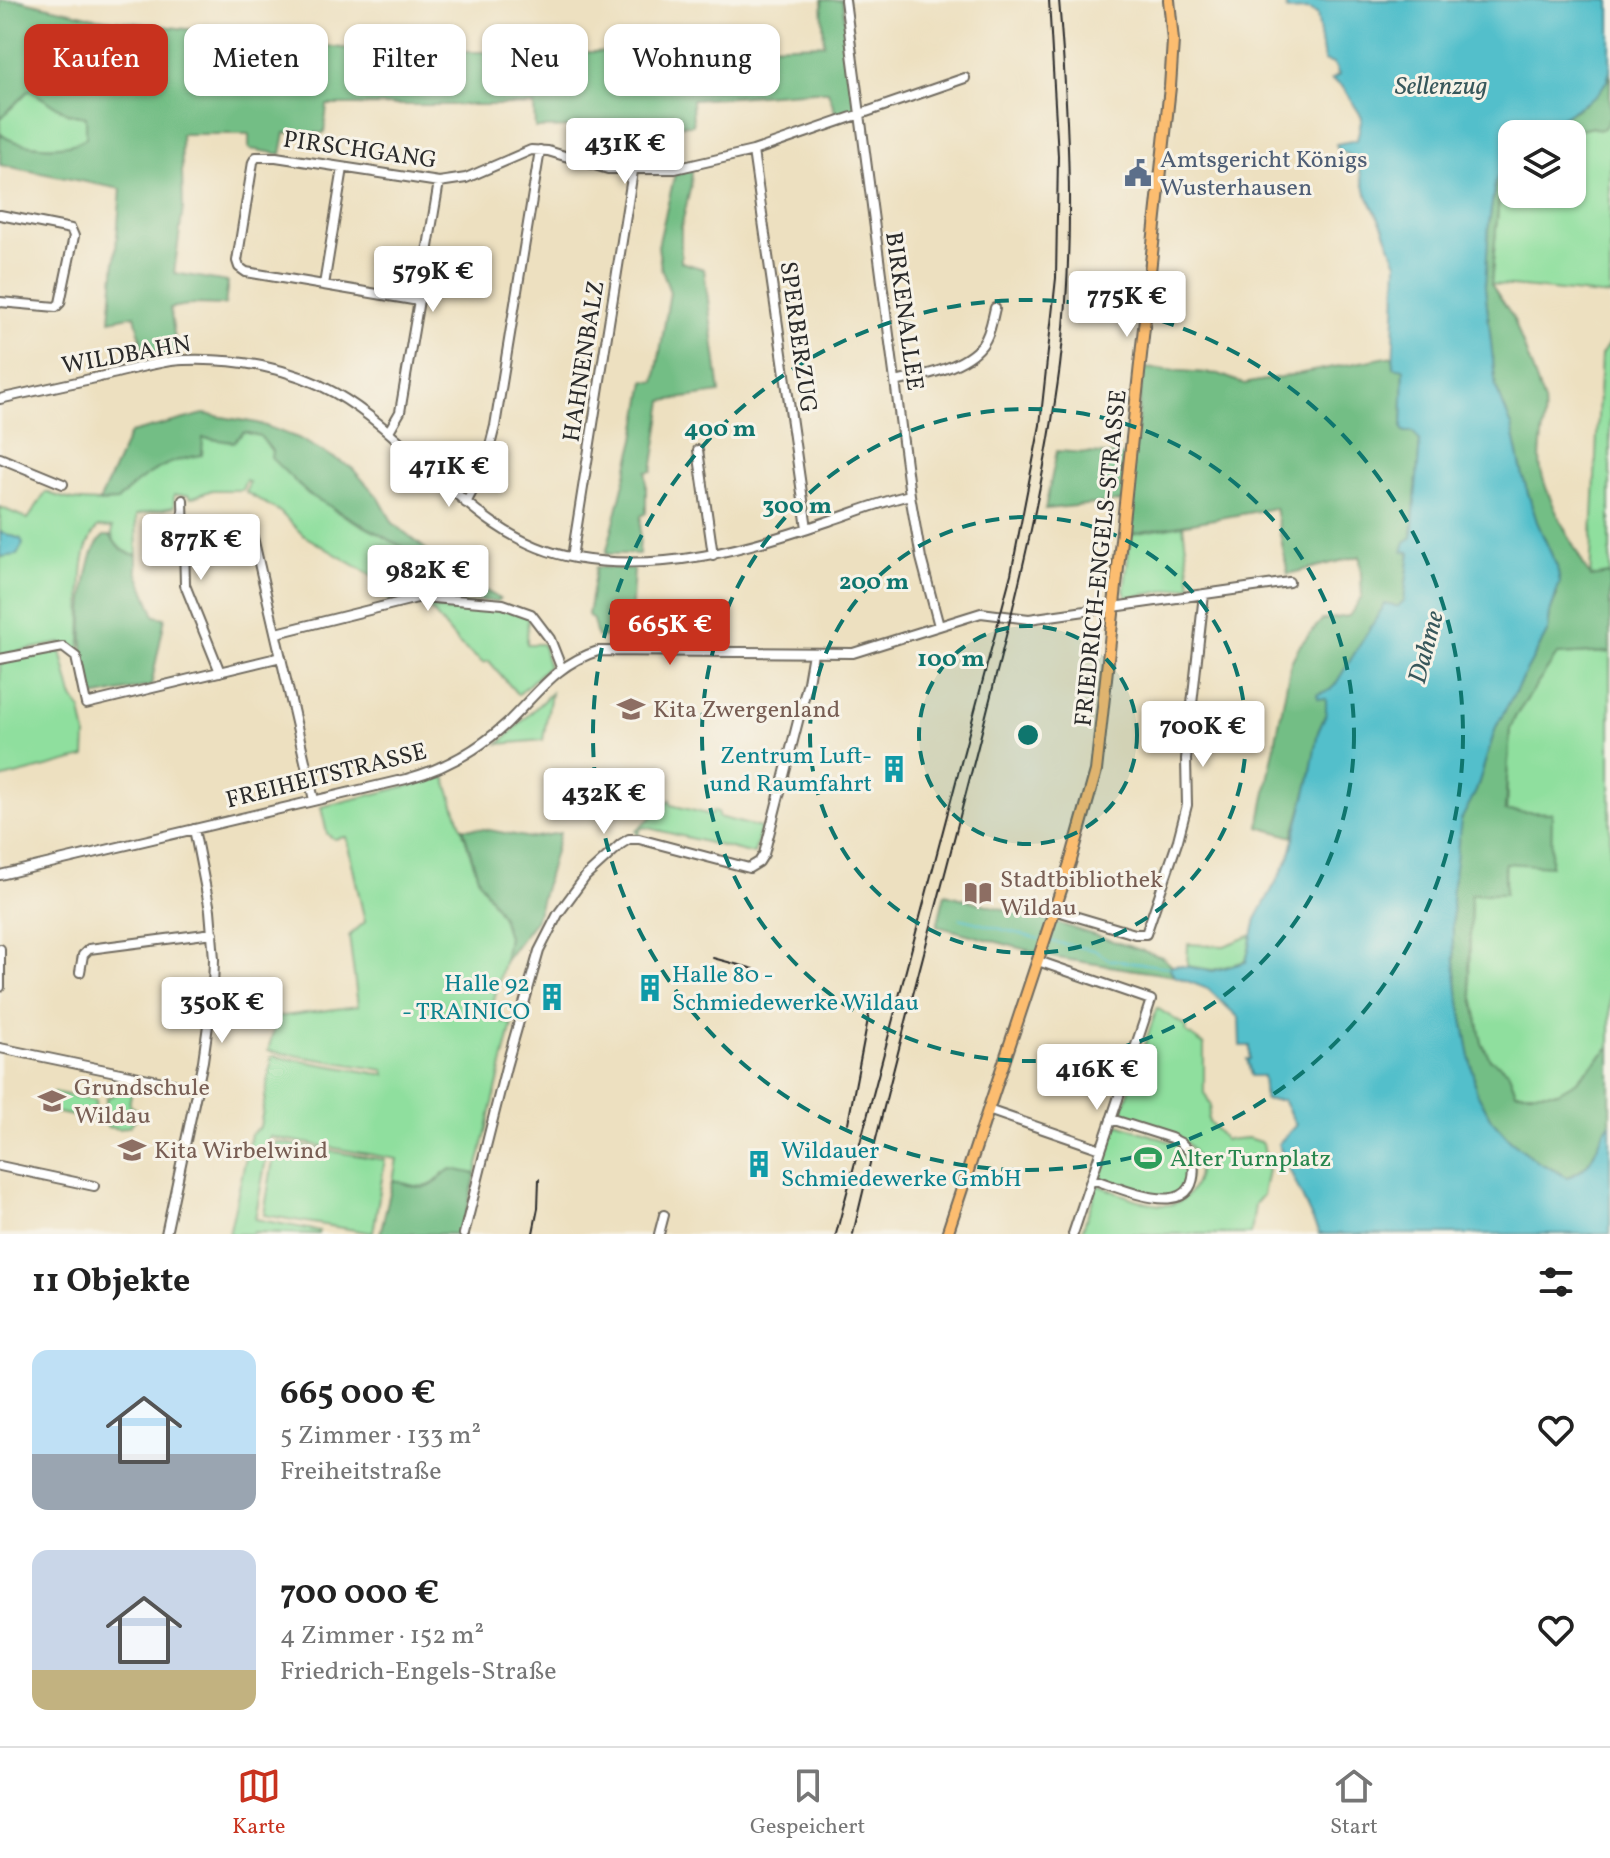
<!DOCTYPE html>
<html lang="de">
<meta charset="utf-8">
<style>
:root{--surface:#fff;--page:#f2f2f2;--text:#222;--muted:#767676;--line:#e0e0e0;--accent:#c8321e}
body{margin:0;font-family:Vollkorn,serif;background:var(--page);color:var(--text);height:100vh;display:flex;flex-direction:column;font-size:30px;white-space:nowrap}
*{box-sizing:border-box;margin:0}
p{font-size:26px;color:var(--muted)}
.icon{flex:none;width:44px;height:44px;fill:none;stroke:currentColor;stroke-width:2;stroke-linecap:round;stroke-linejoin:round}
.map{position:relative;height:1234px;overflow:hidden}
.drawer{display:flex;flex-direction:column;background:var(--surface);flex:1}
.drawer>*{flex:none}
.banner{position:absolute;left:24px;top:24px;width:800px;height:72px;display:flex;gap:16px}
.fabs{position:absolute;left:1498px;top:120px;display:grid;gap:16px}
.fabs a{display:grid;place-items:center;width:88px;height:88px;border-radius:16px;background:var(--surface);box-shadow:0 2px 6px #0004;font-size:40px}
.price{position:absolute;translate:-50% -68px;padding:0 18px;border-radius:8px;background:#fff;color:#222;font-size:26px;line-height:52px;filter:drop-shadow(0 2px 4px #0008)}
.price::after{content:'';position:absolute;left:50%;top:48px;width:24px;height:18px;margin-left:-12px;background:inherit;clip-path:polygon(0 0,100% 0,50% 100%)}
.price.on{background:var(--accent);color:#fff}
ul{padding:0;list-style:none}
li{display:flex;align-items:center;gap:24px;height:200px;padding:0 32px}
li span{display:grid;place-items:center;flex:none;width:224px;height:160px;border-radius:16px;color:#555}
li>.icon{margin-inline-start:auto}
span .icon{width:96px;height:96px;fill:#fffc;stroke-width:1}
li b{font-size:34px}
h2{display:flex;justify-content:space-between;align-items:center;height:96px;padding:0 32px;font-size:34px}
.pill{padding:0 28px;border-radius:16px;background:var(--surface);box-shadow:0 2px 6px #0004;font-size:28px;line-height:72px}
.pill.on{background:var(--accent);color:#fff}
.menu{display:flex;justify-content:space-around;align-items:center;height:112px;border-top:2px solid var(--line);background:var(--surface);font-size:22px;color:var(--muted)}
.menu a{display:grid;justify-items:center;gap:4px}
.menu .on{color:var(--accent)}
.map>svg:first-child{display:block}
</style>
<div class="map">
<svg width="1610" height="1234" viewBox="0 0 1610 1234">
<rect width="100%" height="100%" fill="#f7f3e8"/>
<filter id="ink" filterUnits="userSpaceOnUse"><feTurbulence type="fractalNoise" baseFrequency=".0125" numOctaves="2"/><feDisplacementMap in="SourceGraphic" scale="16" xChannelSelector="R" yChannelSelector="G"/><feConvolveMatrix kernelMatrix="1 2 1 2 8 2 1 2 1" color-interpolation-filters="sRGB"/></filter>
<filter id="wash" filterUnits="userSpaceOnUse"><feTurbulence type="fractalNoise" baseFrequency=".006" numOctaves="4" result="noise"/><feDisplacementMap in="SourceGraphic" scale="32" xChannelSelector="R" yChannelSelector="G"/><feGaussianBlur stdDeviation="1.8" result="paint"/><feColorMatrix in="noise" values="0 0 0 0 0 0 0 0 0 0 0 0 0 0 0 0 0 1.4 0 .05"/><feComposite in="paint" operator="in"/></filter>
<g filter="url(#wash)">
<rect width="100%" height="100%" fill="#ede0c0"/>
<path fill="#8fdf9e" stroke="#5d8564" stroke-width="2" d="M29 90 69 114 86 117V137L82 142C62 148 15 150 0 133V119Z
M1610 117V296L1491 284 1499 199 1510 176 1512 174V194H1572V134H1563L1592 127 1604 128Z
M1610 341V574L1590 578 1601 355Z
M244 432 260 436 272 451 335 511 405 548 378 579 303 535 280 512 246 492 249 482 246 480 242 490H212L191 498 188 495H174V507L136 515 137 555C122 553 110 543 112 528L98 527C72 556 86 611 80 647L76 651 61 643 0 655V557L17 554 21 539 0 532V507L28 519 46 492C70 502 91 503 117 501L138 479 180 458 203 438 234 442Z
M1183 525 1191 586 1127 598 1124 591 1131 534Z
M423 600 514 609 528 615 527 644H543L548 666 518 695 489 661 483 663 459 644Z
M61 651 72 696 81 710 86 735 85 757 0 779V663Z
M1610 652V1047L1577 1081 1558 1092H1516L1508 1071 1490 1059 1482 1043 1469 978 1471 894H1505L1507 781 1510 729 1515 717 1557 655Z
M551 693 543 740 499 744Z
M445 777 479 880 502 917 508 937 504 962 489 1018 512 1024 476 1174 443 1173C430 1194 414 1186 393 1180L397 1159 270 1137 255 1219 319 1231 318 1234 253 1232 252 1234H229L251 1134 260 1127 272 1056 385 1075 384 1070 268 1051 277 1017 358 1006 349 936 365 922 346 837 334 839 327 834 321 807Z
M670 800 671 805 711 815 713 811 718 812V817L761 828 754 854 645 827 640 829 638 836 636 831Z
M1252 935 1246 961 1213 970 1187 966 1188 944 1224 946Z
M1157 1008 1187 1027 1186 1032 1204 1045V1093L1211 1106 1208 1120 1225 1140 1248 1138 1263 1143 1268 1170 1263 1195 1255 1204 1251 1234H1081L1098 1185C1118 1192 1143 1205 1164 1205 1195 1206 1211 1161 1185 1142 1168 1129 1141 1125 1120 1118Z
M120 1087 131 1094 129 1105 140 1113 130 1126 120 1129 107 1127 105 1121 107 1117 106 1098 116 1094Z
M53 1092 96 1101 92 1120 49 1111Z
M1118 1124 1180 1145 1191 1163 1188 1184 1182 1192 1162 1199 1100 1178Z
M276 1142 385 1160 373 1233 264 1215Z"/>
<path fill="#73be85" stroke="#4f7458" stroke-width="2" d="M0 0H19L97 18 375 52H590L824 44 822 0H842L857 114 838 120 828 91H815L692 100 693 125 535 128 534 105H327L324 133H285L281 154 249 149V134H181L183 208 174 273 228 282 225 305 194 304 170 308 177 353 145 359 135 315 110 320 121 189 0 165V133C13 148 74 152 86 137V117L69 114 29 90 0 119Z
M1610 71V117L1604 128 1599 130 1592 127 1563 134H1533C1560 116 1599 105 1610 71Z
M1512 153V174L1499 199 1491 284 1513 317 1544 402C1547 425 1537 447 1541 470 1548 503 1575 547 1590 577L1610 574V652L1557 655 1515 717 1510 729 1505 811 1552 813 1551 866 1505 863V894H1471L1469 978 1482 1043 1490 1059 1508 1071 1516 1092H1558L1577 1081 1610 1047V1123C1594 1143 1597 1167 1567 1177L1538 1162 1510 1140 1491 1119 1476 1091 1458 991 1453 942 1452 892 1460 820 1476 791 1496 727 1548 631 1550 613 1557 595V567L1537 522 1523 477 1512 426 1496 388 1485 287 1489 223 1495 183 1506 160Z
M692 171 691 185 681 228V262L704 269 720 393 663 401 652 471 646 472V513L641 516 639 554H606L635 439 645 381 655 382 670 292 661 268 658 246 675 173Z
M1393 356V367L1404 368 1402 429 1413 432 1420 441 1412 537 1405 544 1404 551H1410L1404 601 1355 656 1326 699V714L1318 732 1309 782 1293 837 1259 827 1291 662 1300 645 1322 620 1349 616 1362 597 1360 556 1288 574 1275 508 1131 534 1134 500 1045 509 1057 451 1134 456 1143 368 1219 374 1244 384Z
M204 414 257 423 298 438 352 468 379 498 393 523 458 575 500 599 497 602 450 598 389 602 378 579 404 548 308 494 271 458 272 451 260 436 244 432 234 442 203 438 202 455C166 460 142 475 117 501L99 502 130 433Z
M104 536H111C117 547 124 553 137 555V571L155 616 165 618 151 686 92 697C89 683 83 667 83 653 82 626 82 553 104 536Z
M596 567 634 569 630 635 597 637 593 620 588 615Z
M463 828 484 829 530 838 560 833 536 919 504 962 508 937 502 917 479 880Z
M945 894 1060 924 1162 957 1171 965 1169 967 1174 976 1057 958 937 926Z
M452 1169 476 1174 461 1234H380L393 1180C408 1184 425 1194 437 1181 442 1175 444 1172 452 1169Z"/>
<path fill="#52bfcb" stroke="#3e757b" stroke-width="2" d="M1285 0H1610V71L1607 81 1596 96 1580 106 1533 134H1512V153L1506 160 1495 183 1489 223 1485 287 1496 388 1512 426 1523 477 1537 522 1557 567 1560 582 1550 613 1548 631 1496 727 1476 791 1461 820 1452 892 1453 942 1458 991 1476 1091 1491 1119 1510 1140 1538 1162 1567 1177C1597 1168 1594 1143 1610 1123V1234H1319L1278 1144 1296 1125 1283 1100H1265L1263 1076H1251L1247 1059H1250V1046H1240L1239 1018 1208 989 1174 976 1169 967 1177 965 1213 971 1246 962 1256 919 1289 858 1309 782 1318 732 1326 714V699L1318 698 1317 694 1330 690 1335 685 1385 604 1397 607 1404 601 1410 552 1403 551 1404 544 1412 537 1420 441 1413 432H1405L1402 429 1404 369 1393 367 1397 263 1383 227 1366 193 1359 167 1351 156 1338 149 1336 144 1357 140 1362 117 1342 86 1331 80 1339 75 1334 64 1324 61 1317 14 1308 10 1287 11Z
M0 532 21 539 23 544 17 555 0 557Z
M411 550C426 557 443 572 442 589L438 591 425 589 410 566Z"/>
<g fill="none" stroke-linecap="round" stroke-linejoin="round">
<path stroke="#52bfcb" stroke-width="2" d="M959 918 1039 939
M1049 941 1094 950 1110 960 1169 967"/>
</g>
</g>
<g filter="url(#ink)">
<g fill="none" stroke-linecap="round" stroke-linejoin="round">
<g stroke="#6f6a5f" stroke-width="12">
<path id="minor" d="M845 0 910 495 921 558 939 626
M753 151 807 528
M0 215 71 229 74 236 60 303 56 307 0 302
M324 285 343 168
M419 301 246 272 239 267 237 261 253 162 256 157H276L439 182 466 178 531 150 548 151 608 169H675L753 151 965 78
M895 382C922 376 964 368 982 345 990 335 992 320 995 308
M0 399C37 390 75 383 112 374 135 369 159 361 183 360 234 358 290 367 335 393 368 412 396 438 424 464 470 507 512 547 575 558 663 573 747 549 829 521 856 512 883 501 910 495
M389 431 400 412 439 182
M698 450 713 555
M0 458 63 484
M183 500 185 585 220 672
M466 503 484 469 495 426 540 150
M252 533 314 800
M572 557 633 171
M277 633 421 597 503 604 531 614 550 639 561 667
M0 659 63 647 76 657 86 704 281 657
M0 875 406 779C444 769 478 750 507 723 538 693 556 664 598 651L853 653 981 613 1029 619 1289 582
M1054 910 1135 934H1146L1178 840 1187 805 1186 759 1204 594
M0 949V987
M1038 961 1151 1000 1073 1234
M80 972 83 955 89 949 213 933
M0 1048 197 1089
M988 1110 1101 1149
M0 1166 94 1186
M1092 1179C1127 1190 1206 1228 1192 1154L1181 1143 1171 1138 1111 1119
M166 1234 203 1061 213 989 214 959 210 910 194 829
M464 1234 506 1067 539 951 558 914 586 876 621 844 629 839H639L749 868 759 862 764 854 808 682 813 653
M659 1234 664 1215"/>
</g>
<g stroke="#6f6a5f" stroke-width="14">
<path id="major" d="M947 1234 1071 860 1096 771 1170 87 1173 41 1169 0"/>
</g>
<use href="#minor" stroke="#fff" stroke-width="8"/>
<use href="#major" stroke="#fcbd6f" stroke-width="10"/>
<path stroke="#2b2b2b" stroke-width="2" d="M853 1234C894 1057 944 883 988 707 1017 594 1045 482 1060 366 1075 244 1069 122 1059 0"/>
<path stroke="#2b2b2b" stroke-width="2" d="M713 958 754 969
M848 1123 869 1014
M533 1233 538 1208 539 1179
M836 1234 1011 574 1040 425 1056 278 1058 156 1049 0"/>
</g>
</g>
<circle cx="1028" cy="735" r="109" fill="#0f766e" fill-opacity=".12"/>
<g fill="none" stroke="#0f766e" stroke-width="4" stroke-dasharray="14 10">
<circle cx="1028" cy="735" r="109"/>
<circle cx="1028" cy="735" r="218"/>
<circle cx="1028" cy="735" r="326"/>
<circle cx="1028" cy="735" r="435"/>
</g>
<defs>
<g id="civic-bare" transform="scale(2.16)"><path d="M-.6-6.5H3V-4.5H.6V-3L4-1V1h2V6H-6V1h2V-1L-.6-3ZM-1.2 2.5V6h2.4V2.5Z" fill="#5c6f8a" stroke="#f7f3e8" stroke-width="2.5" paint-order="stroke"/></g>
<g id="school-bare" transform="scale(2.16)"><path d="M0-5L7-2L0 1L-7-2ZM-4 1L0 2.5L4 1V4Q0 6-4 4Z" fill="#8d6e63" stroke="#f7f3e8" stroke-width="2.5" paint-order="stroke"/></g>
<g id="building-bare" transform="scale(2.16)"><path d="M-4-6H4V6H1V3H-1V6H-4ZM-2.5-4.3h1.7v1.8h-1.7ZM.8-4.3h1.7v1.8H.8ZM-2.5-1h1.7V.8h-1.7ZM.8-1h1.7V.8H.8Z" fill="#0f9aa8" stroke="#f7f3e8" stroke-width="2.5" paint-order="stroke"/></g>
<g id="library-bare" transform="scale(2.16)"><path d="M-6-4Q-3-5.5-.7-3.5V5Q-3 3-6 4ZM6-4Q3-5.5 .7-3.5V5Q3 3 6 4Z" fill="#8d6e63" stroke="#f7f3e8" stroke-width="2.5" paint-order="stroke"/></g>
<g id="stadium-bare" transform="scale(2.16)"><path d="M0-5a6.5 5 0 1 0 0 10a6.5 5 0 1 0 0-10ZM-3.5-1.8h7v3.6h-7Z" fill="#2e9e5b" stroke="#f7f3e8" stroke-width="2.5" paint-order="stroke"/></g>
</defs>
<g fill-rule="evenodd">
<use href="#civic-bare" x="1138" y="173"/>
<use href="#school-bare" x="631" y="709"/>
<use href="#building-bare" x="894" y="769"/>
<use href="#library-bare" x="978" y="893"/>
<use href="#building-bare" x="650" y="988"/>
<use href="#building-bare" x="552" y="997"/>
<use href="#school-bare" x="52" y="1101"/>
<use href="#school-bare" x="132" y="1150"/>
<use href="#stadium-bare" x="1148" y="1158"/>
<use href="#building-bare" x="759" y="1164"/>
</g>
<g text-anchor="middle" stroke-width="6" stroke-linejoin="round" paint-order="stroke">
<g font-size="24" fill="#2b2b2b" stroke="#f7f3e8">
<text transform="translate(360 149) rotate(8)" y="8">PIRSCHGANG</text>
<text transform="translate(905 311) rotate(82)" y="8">BIRKENALLEE</text>
<text transform="translate(799 337) rotate(82)" y="8">SPERBERZUG</text>
<text transform="translate(126 354) rotate(-10)" y="8">WILDBAHN</text>
<text transform="translate(583 361) rotate(-81)" y="8">HAHNENBALZ</text>
<text transform="translate(1100 558) rotate(-84)" y="8">FRIEDRICH-ENGELS-STRASSE</text>
<text transform="translate(326 775) rotate(-14)" y="8">FREIHEITSTRASSE</text>
</g>
<g font-size="24" fill="#4e5e75" stroke="#f7f3e8" text-anchor="start">
<text x="1160" y="167">Amtsgericht Königs<tspan x="1160" dy="28">Wusterhausen</tspan></text>
</g>
<g font-size="24" fill="#785e54" stroke="#f7f3e8" text-anchor="start">
<text x="653" y="717">Kita Zwergenland</text>
<text x="1000" y="887">Stadtbibliothek<tspan x="1000" dy="28">Wildau</tspan></text>
<text x="74" y="1095">Grundschule<tspan x="74" dy="28">Wildau</tspan></text>
<text x="154" y="1158">Kita Wirbelwind</text>
</g>
<g font-size="24" fill="#0d838f" stroke="#f7f3e8" text-anchor="end">
<text x="872" y="763">Zentrum Luft-<tspan x="872" dy="28">und Raumfahrt</tspan></text>
<text x="672" y="982" text-anchor="start">Halle 80 -<tspan x="672" dy="28">Schmiedewerke Wildau</tspan></text>
<text x="530" y="991">Halle 92<tspan x="530" dy="28">- TRAINICO</tspan></text>
<text x="781" y="1158" text-anchor="start">Wildauer<tspan x="781" dy="28">Schmiedewerke GmbH</tspan></text>
</g>
<g font-size="24" fill="#27864d" stroke="#f7f3e8" text-anchor="start">
<text x="1170" y="1166">Alter Turnplatz</text>
</g>
<g font-size="26" font-style="italic" fill="#37575b" stroke="#f7f3e8">
<text x="1441" y="94">Sellenzug</text>
<text transform="translate(1425 647) rotate(-75)" y="9">Dahme</text>
</g>
</g>
<circle cx="1028" cy="735" r="12" fill="#0f766e" stroke="#f7f3e8" stroke-width="4"/>
<g font-size="24" text-anchor="middle" font-weight="bold" fill="#0f766e" stroke="#f7f3e8" stroke-width="6" stroke-linejoin="round" paint-order="stroke">
<text x="720" y="436">400 m</text>
<text x="797" y="513">300 m</text>
<text x="874" y="589">200 m</text>
<text x="951" y="666">100 m</text>
</g>
</svg>
<div class="fabs">
<a><svg class="icon" aria-label="layers" viewBox="0 0 24 24"><path d="M12 4l9 5-9 5-9-5zM3 14l9 5 9-5"/></svg></a>
</div>
<b class="price" style="left:625px;top:186px">431K €</b>
<b class="price" style="left:433px;top:314px">579K €</b>
<b class="price" style="left:1127px;top:339px">775K €</b>
<b class="price" style="left:449px;top:509px">471K €</b>
<b class="price" style="left:201px;top:582px">877K €</b>
<b class="price" style="left:428px;top:613px">982K €</b>
<b class="price on" style="left:670px;top:667px">665K €</b>
<b class="price" style="left:1203px;top:769px">700K €</b>
<b class="price" style="left:604px;top:836px">432K €</b>
<b class="price" style="left:222px;top:1045px">350K €</b>
<b class="price" style="left:1097px;top:1112px">416K €</b>
<div class="banner">
<a class="pill on">Kaufen</a>
<a class="pill">Mieten</a>
<a class="pill">Filter</a>
<a class="pill">Neu</a>
<a class="pill">Wohnung</a>
</div>
</div>
<section class="drawer">
<h2>11 Objekte<svg class="icon" aria-label="filters" viewBox="0 0 24 24"><path d="M4 7h16M4 17h16"/><circle cx="9" cy="7" r="2"/><circle cx="15" cy="17" r="2"/></svg></h2>
<ul>
<li><span style="background:linear-gradient(#bfe0f5 65%,#9aa5b1 0)"><svg class="icon" aria-label="home" viewBox="0 0 24 24"><path d="M3 11l9-7 9 7M6 9v11h12V9"/></svg></span><div><b>665 000 €</b><p>5 Zimmer · 133 m²</p><p>Freiheitstraße</p></div><svg class="icon" aria-label="heart" viewBox="0 0 24 24"><path d="M12 20l-8-8c-3-5 5-10 8-4 3-6 11-1 8 4z"/></svg></li>
<li><span style="background:linear-gradient(#c9d6e8 75%,#c2b280 0)"><svg class="icon" aria-label="home" viewBox="0 0 24 24"><path d="M3 11l9-7 9 7M6 9v11h12V9"/></svg></span><div><b>700 000 €</b><p>4 Zimmer · 152 m²</p><p>Friedrich-Engels-Straße</p></div><svg class="icon" aria-label="heart" viewBox="0 0 24 24"><path d="M12 20l-8-8c-3-5 5-10 8-4 3-6 11-1 8 4z"/></svg></li>
</ul>
</section>
<nav class="menu">
<a class="on"><svg class="icon" aria-label="map" viewBox="0 0 24 24"><path d="M3 6l6-2 6 2 6-2v14l-6 2-6-2-6 2zM9 4v14M15 6v14"/></svg>Karte</a>
<a><svg class="icon" aria-label="saved" viewBox="0 0 24 24"><path d="M7 4h10v16l-5-4-5 4z"/></svg>Gespeichert</a>
<a><svg class="icon" aria-label="home" viewBox="0 0 24 24"><path d="M3 11l9-7 9 7M6 9v11h12V9"/></svg>Start</a>
</nav>
